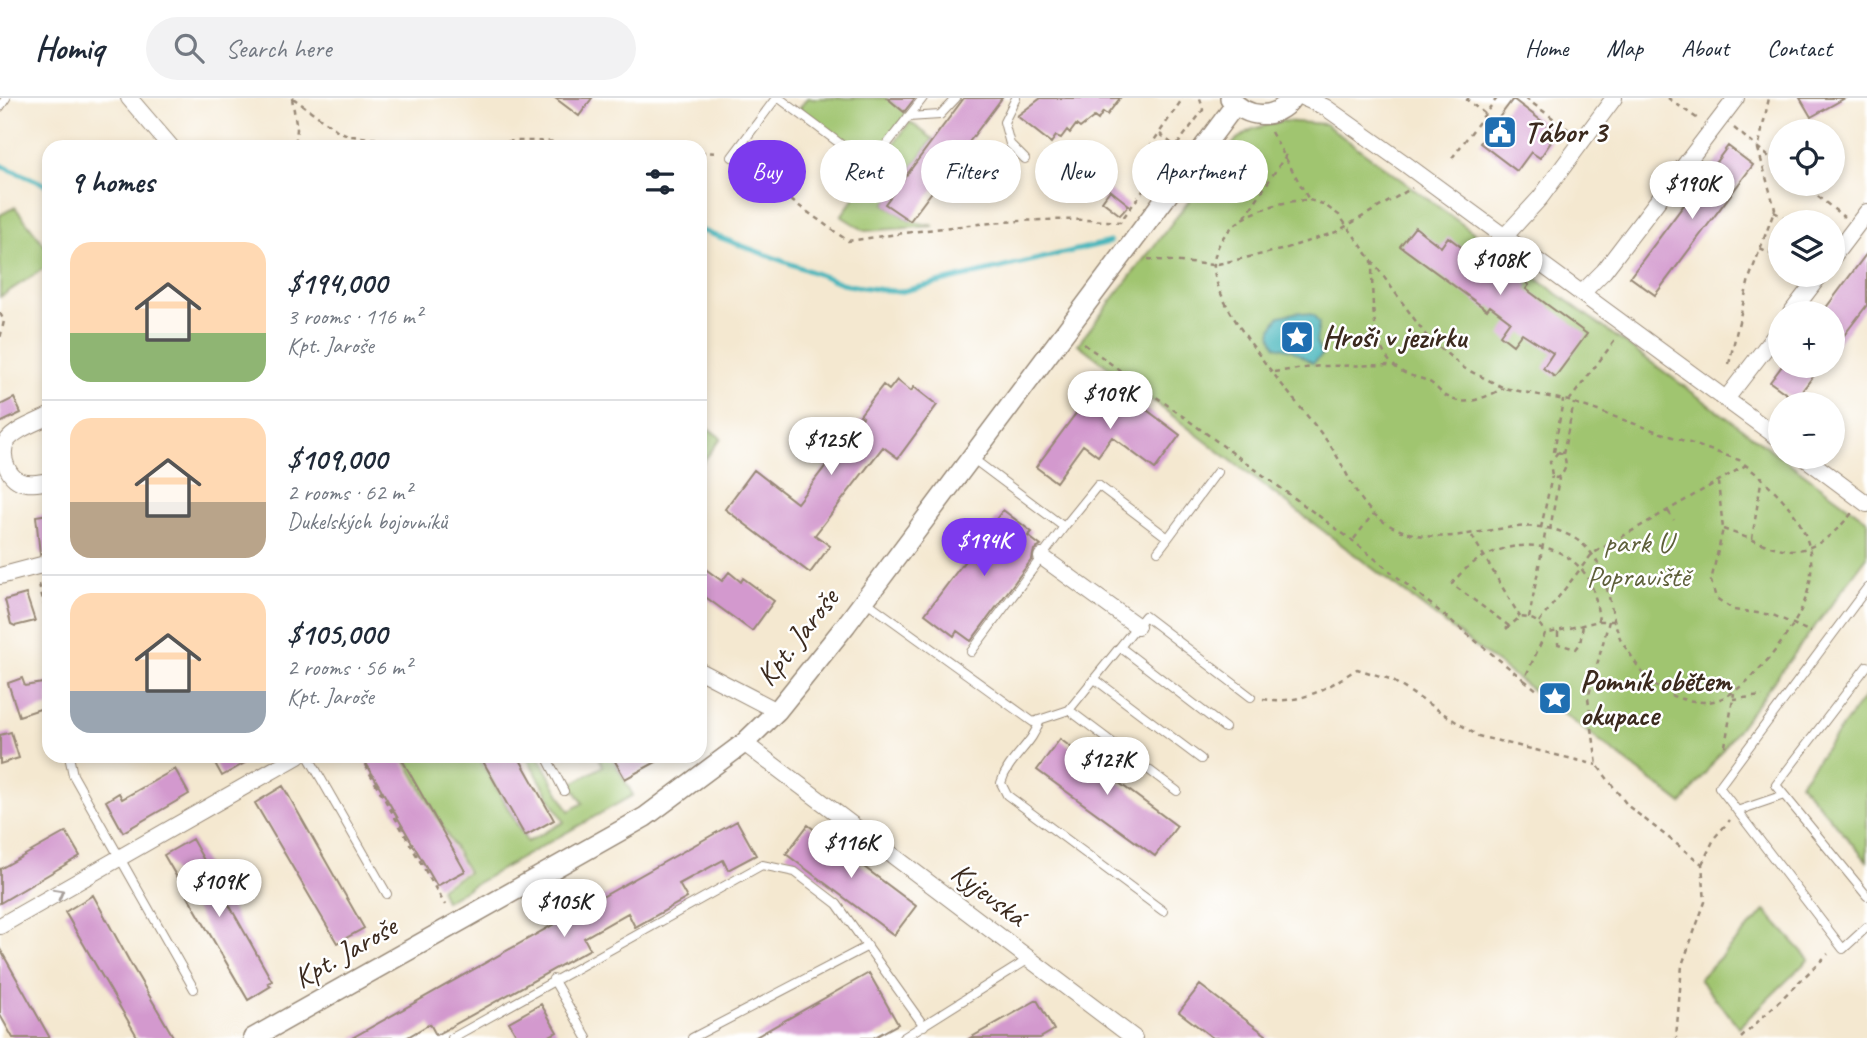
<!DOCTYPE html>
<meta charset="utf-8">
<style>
:root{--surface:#fff;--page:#f2f2f3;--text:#1f2937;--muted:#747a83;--line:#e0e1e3;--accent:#7c3aed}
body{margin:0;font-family:Caveat,sans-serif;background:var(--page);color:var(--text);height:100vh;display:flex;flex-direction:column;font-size:26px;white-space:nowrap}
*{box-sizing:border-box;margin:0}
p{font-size:23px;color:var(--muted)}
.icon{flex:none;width:38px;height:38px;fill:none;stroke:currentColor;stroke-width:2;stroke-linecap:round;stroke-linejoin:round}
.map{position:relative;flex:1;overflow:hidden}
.side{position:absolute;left:42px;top:42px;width:665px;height:623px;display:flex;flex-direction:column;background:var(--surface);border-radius:21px;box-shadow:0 4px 10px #0003}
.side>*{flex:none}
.guide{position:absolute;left:728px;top:42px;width:665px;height:63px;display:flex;gap:14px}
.fabs{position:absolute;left:1768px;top:21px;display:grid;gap:14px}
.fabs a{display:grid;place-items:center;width:77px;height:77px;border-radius:50%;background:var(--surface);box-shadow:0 4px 10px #0003;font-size:35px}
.price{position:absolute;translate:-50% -60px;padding:0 16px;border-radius:24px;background:#fff;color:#222;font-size:23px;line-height:46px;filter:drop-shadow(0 2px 4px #0008)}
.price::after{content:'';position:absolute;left:50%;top:42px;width:21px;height:16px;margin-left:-10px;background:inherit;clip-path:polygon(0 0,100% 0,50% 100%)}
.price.selected{background:var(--accent);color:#fff}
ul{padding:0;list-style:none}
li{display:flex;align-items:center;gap:21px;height:175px;padding:0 28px}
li+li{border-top:2px solid var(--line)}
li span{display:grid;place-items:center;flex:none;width:196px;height:140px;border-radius:21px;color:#555}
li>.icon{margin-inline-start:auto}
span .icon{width:84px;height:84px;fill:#fffc;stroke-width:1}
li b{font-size:30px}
h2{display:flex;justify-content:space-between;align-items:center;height:84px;padding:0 28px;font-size:30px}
.chip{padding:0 24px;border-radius:32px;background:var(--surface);box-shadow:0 4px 10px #0003;font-size:24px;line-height:63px}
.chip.selected{background:var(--accent);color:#fff}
header{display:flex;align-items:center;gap:42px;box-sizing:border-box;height:98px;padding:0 35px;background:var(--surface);border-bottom:2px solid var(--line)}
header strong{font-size:33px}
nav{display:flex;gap:38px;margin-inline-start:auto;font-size:24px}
.search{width:490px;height:63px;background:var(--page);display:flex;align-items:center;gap:18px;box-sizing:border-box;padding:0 24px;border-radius:38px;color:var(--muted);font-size:26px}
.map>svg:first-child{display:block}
</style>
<header>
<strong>Homiq</strong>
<div class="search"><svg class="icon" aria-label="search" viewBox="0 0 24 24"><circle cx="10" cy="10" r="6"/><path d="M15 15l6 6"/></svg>Search here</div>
<nav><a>Home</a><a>Map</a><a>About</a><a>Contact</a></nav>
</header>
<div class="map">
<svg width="1867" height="940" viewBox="0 0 1867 940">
<rect width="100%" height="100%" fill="#fff"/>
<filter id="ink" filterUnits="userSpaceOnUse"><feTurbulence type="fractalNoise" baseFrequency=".0143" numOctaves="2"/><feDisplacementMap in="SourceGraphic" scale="14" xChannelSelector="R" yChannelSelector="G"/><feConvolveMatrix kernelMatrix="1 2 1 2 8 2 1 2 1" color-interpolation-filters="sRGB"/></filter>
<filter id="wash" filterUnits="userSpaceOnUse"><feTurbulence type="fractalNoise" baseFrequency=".00686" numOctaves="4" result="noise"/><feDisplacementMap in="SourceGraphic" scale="28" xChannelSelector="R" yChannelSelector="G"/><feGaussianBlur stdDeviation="1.57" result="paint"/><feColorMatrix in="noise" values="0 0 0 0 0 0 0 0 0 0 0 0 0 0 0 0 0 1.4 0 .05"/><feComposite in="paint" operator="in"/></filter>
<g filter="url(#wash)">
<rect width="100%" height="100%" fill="#f4e8d0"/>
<path fill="#a0c56f" stroke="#6e7846" stroke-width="2" d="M807 0H887L907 15 870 64 799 11Z
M1281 23 1325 26 1867 422V459L1682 706 1078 246 1237 41 1253 31Z
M910 24 933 41 885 106 910 123 934 128 865 133 841 118Z
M15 109 49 153V167L0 199V117Z
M700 324 721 340 700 368Z
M1867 596V763L1800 685Z
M403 658H478L527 744 564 724 526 658H538L569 713 583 705 571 686 603 668 598 658H611L633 697 445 803 440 790 468 774Z
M1765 813 1809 861 1739 929 1699 881Z"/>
<path fill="#46b6bc" stroke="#40706d" stroke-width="2" d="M1299 214 1313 217 1319 225 1316 244 1322 257 1313 265 1291 252 1276 248C1268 237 1271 228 1280 218Z"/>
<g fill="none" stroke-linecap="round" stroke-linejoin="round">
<path stroke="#46b6bc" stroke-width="5" d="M0 67 49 88
M700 132 847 187 899 194 1110 144"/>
</g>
<g id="blocks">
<path fill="#d399ce" d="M555 0H592L579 18Z
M887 0H915L904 14Z
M964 0H1002L910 123 885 106Z
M1041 0H1120L1107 17 1103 14 1098 22 1094 19 1080 30 1076 27 1070 35 1067 32 1061 40 1056 38 1051 45 1017 18Z
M1800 0H1845L1811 19Z
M1513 1 1552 31 1545 40 1551 44 1540 60 1531 54 1517 73 1480 45Z
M1728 48 1753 67 1655 197 1630 179Z
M1110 92 1129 107 1120 117 1102 103Z
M1415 129 1441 149 1448 139 1485 167 1492 159 1529 187 1526 191 1587 236 1555 279 1543 270 1553 255 1522 235 1513 247 1500 237 1510 223 1490 208 1487 212 1400 148Z
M1867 155V207L1832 253V215H1822Z
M1782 268H1821L1795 302 1770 284Z
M1103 279 1180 337 1155 371 1112 339 1098 358 1083 347 1056 384 1036 369Z
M897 282 911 293 914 289 937 307 898 360 883 349 815 437 830 448 810 475 725 411 754 372 797 405 863 319 860 317 883 287 889 292Z
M14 300 21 315 0 325V307Z
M1003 412 1032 434 1028 438 1041 448 1034 452 1032 461 971 543 957 533 954 538 925 516Z
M49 416V455L40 456 36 418Z
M700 467 722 483 729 474 741 484 743 480 774 503 752 533 700 495Z
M26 496 35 523 15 528 11 526 5 502Z
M22 580 25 588 49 584V608L19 618 8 585Z
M11 634 19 660 0 666V637Z
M1060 641 1177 728 1155 758 1037 672Z
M211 658H257L222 678Z
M362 658H400L465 773 437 788Z
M480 658H518L554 722 525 738Z
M612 658H667L625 681Z
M175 671 189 696 123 734 106 703 119 695 122 701Z
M283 688 364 830 337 845 255 705Z
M737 723 756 757 728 772 723 762 679 786 687 800 635 829 628 815 584 840 590 851 436 937 430 926 406 940H352Z
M808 727 916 808 894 837 786 756Z
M66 734 80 758 0 805V771Z
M192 741 272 883 268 885 271 888 248 902 164 757Z
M93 797 132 868 174 940H138L65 814Z
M0 851 50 940H13L0 917Z
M869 875 898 926 873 940H754Z
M1200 887 1238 916 1270 940H1213L1179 914Z
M1037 902 1054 932 1040 940H970Z
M541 906 557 934 546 940H518L509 924Z"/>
</g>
</g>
<g filter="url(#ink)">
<use href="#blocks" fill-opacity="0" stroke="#988977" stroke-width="2"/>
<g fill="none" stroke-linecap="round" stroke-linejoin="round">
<g stroke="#988977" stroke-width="10">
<path id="service" d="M779 0 870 68 923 0
M1016 0 1004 24 1010 46 1025 61
M0 9 6 0
M908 19 940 17 956 0
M732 59 776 0
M1064 429 1098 387 1168 440 1217 374
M1158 453 1168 440
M1867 490 1719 689 1843 851 1867 829
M864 502 1033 624 1069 612 1145 518 1251 599
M1120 549 1225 630
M971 554 1064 429 972 360
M1867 568 1776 687 1867 798
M1096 582 1201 661
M1069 612 1177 693
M1040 622C1033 647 1008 660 1001 685L1007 697 1163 813
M69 658 73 677 194 891
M308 658 387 796
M546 658 564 693
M1737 713 1784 697
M553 881 587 940
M452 940 762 767 795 774 837 806 924 928
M692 940 868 848
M903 940 1029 861"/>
</g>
<g stroke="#988977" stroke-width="18">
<path id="minor" d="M129 0 171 49
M1304 0 1325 9 1404 65 1780 341
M1505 138 1540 100 1614 0
M1832 160 1867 114
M1582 195 1604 173 1736 0
M1791 215 1820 177
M1726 301 1780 231
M49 318C35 325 16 331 6 344 0 359 8 384 27 385 34 386 42 384 49 383
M1804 359 1867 406
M1042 459 1137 528
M0 478 49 465
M700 573 777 613
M744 645 1134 940
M0 828 298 658"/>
</g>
<g stroke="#988977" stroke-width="22">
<path id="tertiary" d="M1230 0C1246 21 1276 23 1292 0
M253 940 645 719 744 645 777 613 846 527 1235 7"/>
</g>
<path stroke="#988977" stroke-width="2.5" stroke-dasharray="5 5" stroke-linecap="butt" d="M292 0 297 31 295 49
M293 0 338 33 351 38 453 49
M1469 0 1467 2 1485 16
M1525 0 1568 31
M1668 0 1698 21
M1734 30 1780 68
M1271 34 1309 102
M1160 36 1176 49
M468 49C517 37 570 46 620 49
M700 54 721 55
M1452 60 1497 0
M742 67 848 143C939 130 1029 116 1120 124L1203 12 1200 0
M1155 77 1138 66 1183 0
M1802 86 1844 119
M1309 102 1323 106 1339 117 1428 240 1464 270 1504 290 1569 303 1739 362C1791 402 1833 447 1799 516 1784 545 1738 607 1703 604 1668 602 1650 589 1632 559 1627 551 1620 543 1618 534 1606 500 1609 461 1574 440 1517 406 1452 461 1389 427 1355 408 1349 372 1327 343 1300 306 1210 209 1214 165 1215 149 1224 135 1237 125 1256 111 1286 102 1309 102Z
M1774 114 1793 124
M1245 119 1286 57
M1760 151 1771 156 1780 154
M1148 161 1213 167 1281 152 1336 134 1412 90
M1372 162C1373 195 1368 254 1401 273 1410 279 1422 279 1431 285 1437 289 1441 296 1448 299 1465 310 1488 298 1504 290
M0 215 4 223 0 241
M1084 246 1353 443 1524 582 1545 536 1599 523H1614
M1729 266 1749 181 1775 111 1758 51 1769 0
M1274 274 1320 268 1393 267
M1569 303 1616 241
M1554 354 1563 302
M1558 354 1563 356C1568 365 1566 376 1556 380L1552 378 1550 364Z
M1563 356 1574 305
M1718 384 1723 431 1711 483 1716 500 1734 512 1773 517 1811 534
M1668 413 1674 422
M1541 430 1552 378
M1723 431C1783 452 1805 471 1852 415
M1550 432 1559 380
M1472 438 1520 519
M1354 441 1373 416
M1752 441 1762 378
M39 486 49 526
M1529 520 1546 431
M1609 523 1588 600 1597 667 1628 708 1702 766 1705 804 1682 867 1676 940
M1539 524 1592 456 1746 367
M1509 528 1452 486C1482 444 1552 430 1586 477 1595 490 1597 508 1599 523
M1506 531 1520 519C1533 520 1540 523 1545 536
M1558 534V546L1576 551 1580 546 1583 527
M1524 582 1537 592
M1263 601C1302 607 1325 591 1357 571L1390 581 1478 638 1597 667
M1733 601 1763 598
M1725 648 1734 595
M360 658 445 807
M1702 766 1715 739 1730 722
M1741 940 1828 856"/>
<use href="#service" stroke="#fff" stroke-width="8"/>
<use href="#minor" stroke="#fff" stroke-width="16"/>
<use href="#tertiary" stroke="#fff" stroke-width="19"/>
</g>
<defs><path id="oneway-chevron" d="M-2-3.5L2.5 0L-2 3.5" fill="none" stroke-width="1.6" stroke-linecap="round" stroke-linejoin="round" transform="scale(1.75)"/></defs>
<use stroke="#a79f9a" href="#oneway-chevron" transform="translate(59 795) rotate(-29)"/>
</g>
<defs>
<g id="civic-square" transform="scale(1.75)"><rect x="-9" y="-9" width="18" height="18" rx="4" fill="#1f6fb2" stroke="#fff"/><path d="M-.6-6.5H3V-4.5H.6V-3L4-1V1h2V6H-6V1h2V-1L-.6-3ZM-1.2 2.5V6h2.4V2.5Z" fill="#fff"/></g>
<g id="sight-square" transform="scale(1.75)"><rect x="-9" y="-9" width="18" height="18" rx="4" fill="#1f6fb2" stroke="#fff"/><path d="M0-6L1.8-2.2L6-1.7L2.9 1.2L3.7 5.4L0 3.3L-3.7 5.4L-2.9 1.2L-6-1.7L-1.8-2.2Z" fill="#fff"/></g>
</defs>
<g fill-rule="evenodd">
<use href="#civic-square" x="1500" y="34"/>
<use href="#sight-square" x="1297" y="239"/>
<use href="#sight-square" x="1555" y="600"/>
</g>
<g text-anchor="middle" stroke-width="5" stroke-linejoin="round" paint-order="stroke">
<g font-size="30" font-weight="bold" fill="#3b2a1e" stroke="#fff" text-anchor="start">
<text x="1524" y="44">Tábor 3</text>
<text x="1322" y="249">Hroši v jezírku</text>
<text x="1580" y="593">Pomník obětem<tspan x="1580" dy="34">okupace</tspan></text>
</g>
<g font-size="30" fill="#5e603a" stroke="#fff">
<text x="1638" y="454">park U<tspan x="1638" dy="34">Popraviště</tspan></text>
</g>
<g font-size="30" fill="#3b2a1e" stroke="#fff">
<text transform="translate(797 539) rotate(-52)" y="10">Kpt. Jaroše</text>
<text transform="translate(989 796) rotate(37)" y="10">Kyjevská</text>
<text transform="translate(345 854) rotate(-30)" y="10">Kpt. Jaroše</text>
</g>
</g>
</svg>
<div class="fabs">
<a><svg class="icon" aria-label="locate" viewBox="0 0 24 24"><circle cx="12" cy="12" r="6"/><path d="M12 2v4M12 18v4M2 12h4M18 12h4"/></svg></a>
<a><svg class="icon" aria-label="layers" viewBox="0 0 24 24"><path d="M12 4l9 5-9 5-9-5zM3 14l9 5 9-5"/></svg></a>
<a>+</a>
<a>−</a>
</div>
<b class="price" style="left:1692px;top:123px">$190K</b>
<b class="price" style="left:1500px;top:199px">$108K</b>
<b class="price" style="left:1110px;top:333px">$109K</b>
<b class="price" style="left:831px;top:379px">$125K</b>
<b class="price selected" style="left:984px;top:480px">$194K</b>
<b class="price" style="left:1107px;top:699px">$127K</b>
<b class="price" style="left:851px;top:782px">$116K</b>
<b class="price" style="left:219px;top:821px">$109K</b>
<b class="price" style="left:564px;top:841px">$105K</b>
<div class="guide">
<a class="chip selected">Buy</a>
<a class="chip">Rent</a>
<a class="chip">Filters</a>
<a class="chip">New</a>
<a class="chip">Apartment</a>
</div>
<section class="side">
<h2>9 homes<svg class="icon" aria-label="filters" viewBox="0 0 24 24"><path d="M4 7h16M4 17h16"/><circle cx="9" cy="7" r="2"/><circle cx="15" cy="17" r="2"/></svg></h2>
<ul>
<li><span style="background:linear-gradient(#ffd9b3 65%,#8fb573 0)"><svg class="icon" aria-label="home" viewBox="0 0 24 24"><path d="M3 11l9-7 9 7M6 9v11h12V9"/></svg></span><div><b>$194,000</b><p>3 rooms · 116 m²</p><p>Kpt. Jaroše</p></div></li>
<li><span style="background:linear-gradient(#ffd9b3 60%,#b9a48a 0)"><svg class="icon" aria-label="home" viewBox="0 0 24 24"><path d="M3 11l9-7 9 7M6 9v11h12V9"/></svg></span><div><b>$109,000</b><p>2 rooms · 62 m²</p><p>Dukelských bojovníků</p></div></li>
<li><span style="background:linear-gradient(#ffd9b3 70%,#9aa5b1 0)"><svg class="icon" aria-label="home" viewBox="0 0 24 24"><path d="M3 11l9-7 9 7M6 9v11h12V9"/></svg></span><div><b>$105,000</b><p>2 rooms · 56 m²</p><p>Kpt. Jaroše</p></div></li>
</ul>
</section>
</div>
